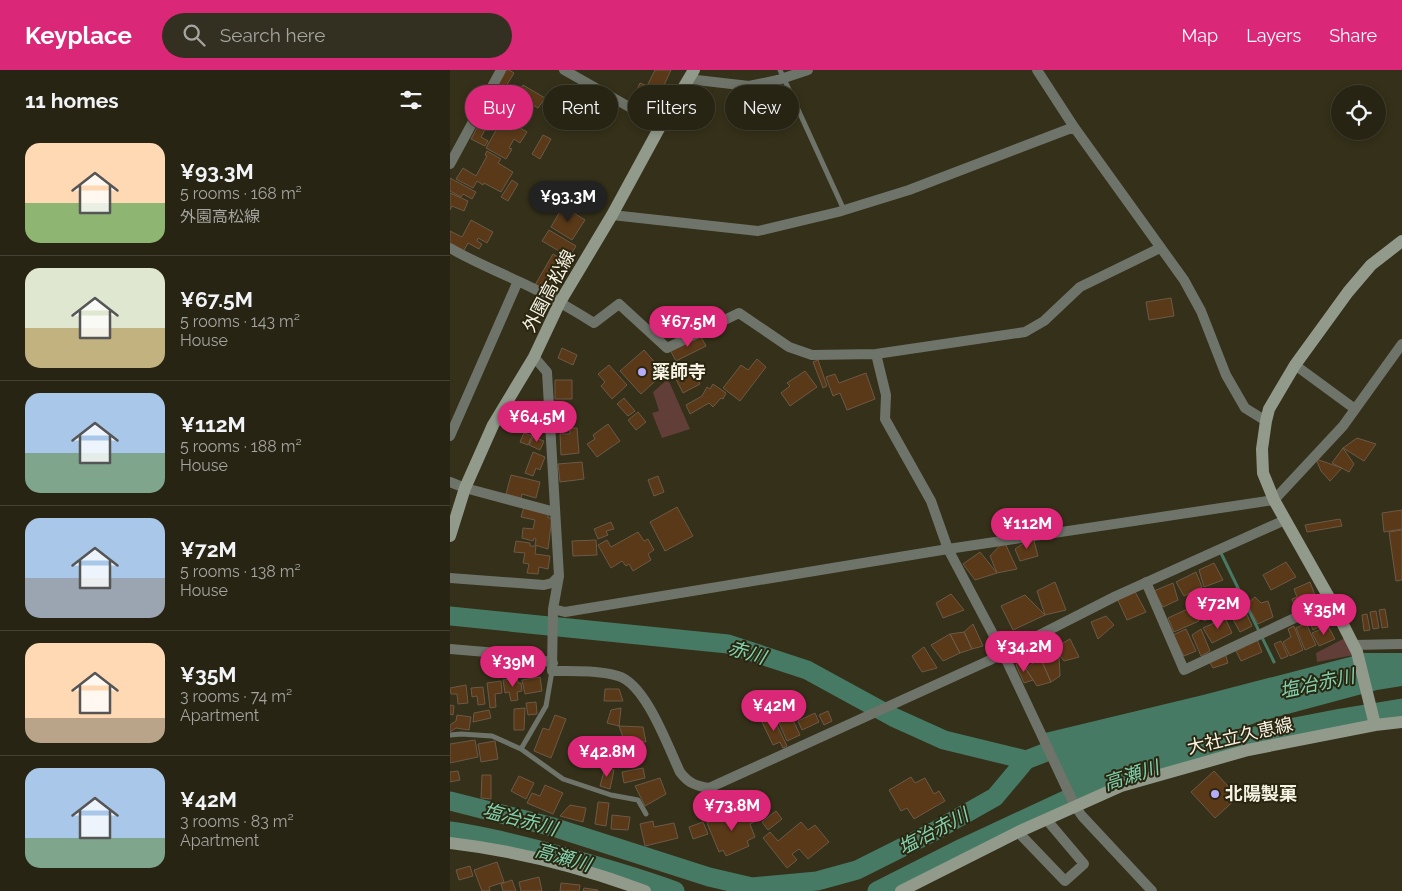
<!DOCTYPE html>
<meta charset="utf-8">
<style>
:root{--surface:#272413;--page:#333021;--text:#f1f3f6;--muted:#a4a4a0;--line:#434133;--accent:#db2777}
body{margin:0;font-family:Raleway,"Noto Sans JP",sans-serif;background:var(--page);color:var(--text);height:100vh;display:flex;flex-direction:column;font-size:19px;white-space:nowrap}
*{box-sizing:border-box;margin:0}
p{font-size:16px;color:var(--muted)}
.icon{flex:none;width:28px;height:28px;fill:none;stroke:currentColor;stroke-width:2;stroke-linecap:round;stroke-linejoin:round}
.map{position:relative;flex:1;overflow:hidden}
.drawer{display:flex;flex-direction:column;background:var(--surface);width:450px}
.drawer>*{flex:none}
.top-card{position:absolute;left:15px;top:15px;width:475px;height:45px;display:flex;gap:10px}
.tools{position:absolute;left:881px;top:15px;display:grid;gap:10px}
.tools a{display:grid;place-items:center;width:55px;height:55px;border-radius:50%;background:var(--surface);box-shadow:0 2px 8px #0003,0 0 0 1px var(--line);font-size:25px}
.price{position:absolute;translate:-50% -42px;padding:0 11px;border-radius:18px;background:var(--accent);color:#fff;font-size:16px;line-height:32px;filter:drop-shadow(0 1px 2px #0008)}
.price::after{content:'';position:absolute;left:50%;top:30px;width:15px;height:11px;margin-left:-8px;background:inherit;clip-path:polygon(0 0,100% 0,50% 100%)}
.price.active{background:#222;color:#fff}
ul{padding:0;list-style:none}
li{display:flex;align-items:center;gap:15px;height:125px;padding:0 25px}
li+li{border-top:1px solid var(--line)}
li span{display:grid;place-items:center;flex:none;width:140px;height:100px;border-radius:15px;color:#555}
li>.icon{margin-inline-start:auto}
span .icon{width:60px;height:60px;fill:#fffc;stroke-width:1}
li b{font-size:21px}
h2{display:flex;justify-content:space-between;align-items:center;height:60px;padding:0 25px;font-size:21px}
.tag{padding:0 18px;border-radius:22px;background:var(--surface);box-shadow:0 2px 8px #0003,0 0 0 1px var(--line);font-size:18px;line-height:45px}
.tag.active{background:var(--accent);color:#fff}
header{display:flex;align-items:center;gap:30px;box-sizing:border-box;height:70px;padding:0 25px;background:var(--accent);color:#fff}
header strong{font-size:24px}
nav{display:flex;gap:28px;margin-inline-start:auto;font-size:18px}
.search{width:350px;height:45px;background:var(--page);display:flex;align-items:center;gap:12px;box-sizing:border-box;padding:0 18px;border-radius:28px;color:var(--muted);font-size:19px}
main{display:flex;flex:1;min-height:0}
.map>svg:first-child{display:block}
</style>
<header>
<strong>Keyplace</strong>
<div class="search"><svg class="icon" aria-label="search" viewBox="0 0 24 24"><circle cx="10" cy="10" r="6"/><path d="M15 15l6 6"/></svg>Search here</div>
<nav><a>Map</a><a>Layers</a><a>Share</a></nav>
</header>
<main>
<section class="drawer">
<h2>11 homes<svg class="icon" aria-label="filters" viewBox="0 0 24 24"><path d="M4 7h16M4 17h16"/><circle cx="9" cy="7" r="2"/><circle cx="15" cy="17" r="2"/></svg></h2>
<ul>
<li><span style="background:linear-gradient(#ffd9b3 60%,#8fb573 0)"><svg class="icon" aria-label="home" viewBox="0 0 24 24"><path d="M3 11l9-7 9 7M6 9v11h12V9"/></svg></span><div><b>¥93.3M</b><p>5 rooms · 168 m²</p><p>外園高松線</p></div></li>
<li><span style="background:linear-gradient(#dfe7d0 60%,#c2b280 0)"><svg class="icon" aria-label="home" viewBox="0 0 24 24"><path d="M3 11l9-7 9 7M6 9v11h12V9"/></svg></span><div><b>¥67.5M</b><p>5 rooms · 143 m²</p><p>House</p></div></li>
<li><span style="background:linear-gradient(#a9c7e8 60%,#7fa58c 0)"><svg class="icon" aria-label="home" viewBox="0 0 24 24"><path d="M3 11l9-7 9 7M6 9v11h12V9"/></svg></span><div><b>¥112M</b><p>5 rooms · 188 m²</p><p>House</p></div></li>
<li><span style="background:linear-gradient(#a9c7e8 60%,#9aa5b1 0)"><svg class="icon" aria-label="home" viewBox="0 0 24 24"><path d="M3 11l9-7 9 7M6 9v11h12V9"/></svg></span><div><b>¥72M</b><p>5 rooms · 138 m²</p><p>House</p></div></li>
<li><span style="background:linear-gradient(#ffd9b3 75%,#b9a48a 0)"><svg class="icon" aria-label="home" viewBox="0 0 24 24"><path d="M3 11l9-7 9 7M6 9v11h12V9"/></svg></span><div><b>¥35M</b><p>3 rooms · 74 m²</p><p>Apartment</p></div></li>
<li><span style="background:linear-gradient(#a9c7e8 70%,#7fa58c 0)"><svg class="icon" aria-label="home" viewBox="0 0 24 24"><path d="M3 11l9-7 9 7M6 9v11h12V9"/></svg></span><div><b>¥42M</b><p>3 rooms · 83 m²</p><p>Apartment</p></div></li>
</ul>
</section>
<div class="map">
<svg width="952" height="821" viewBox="0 0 952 821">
<rect width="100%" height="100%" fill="#343019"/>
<path fill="#613f38" d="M218 309 240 359 212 368 202 343 209 341 203 322Z
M899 566 904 585 867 592 866 583Z"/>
<path fill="#477a65" d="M915 583H952V616L927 620 808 652 621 718 595 663 753 625Z"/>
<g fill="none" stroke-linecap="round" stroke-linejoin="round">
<path stroke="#477a65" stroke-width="3" d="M771 483 824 592"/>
<path stroke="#477a65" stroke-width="19" d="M0 546 278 574 357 600 443 647 494 670 576 690
M0 731 103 757 259 807 302 817 367 811 407 800 483 762 545 727 576 690 617 674
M0 761C32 765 62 773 93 781 138 793 182 805 225 821
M427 821 512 778 641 718 677 706 775 674 829 660 891 648 952 638"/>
</g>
<path fill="#593918" stroke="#6c5947" d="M51 0H59L64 3 50 26 62 33 73 15 95 28 88 38 83 35 76 46 74 44 69 52 33 29Z
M205 0H221L204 37 183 28 190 13 197 16Z
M60 52 77 62 70 73 64 69 59 78 62 79 56 89 36 78 49 55 56 59Z
M28 56 35 60 31 67 38 71 35 76 21 69Z
M93 65 101 69 90 89 82 84Z
M37 81 51 89 48 93 63 102 51 122 34 113 33 115 27 111 23 118 6 109 13 98 26 106 37 86 35 85Z
M0 108 26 122 22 129 13 124 11 127 0 121Z
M62 110 68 114 58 131 51 127Z
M0 123 18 131 14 141 2 136 0 140Z
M113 136 135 150 122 170 101 157Z
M21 150 43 162 37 173 28 168 27 171 32 174 29 179 18 173 13 182 0 175V161L12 167Z
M99 160 126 176 119 187 92 171Z
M103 184 115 191 97 222 85 215Z
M721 228 724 246 699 250 696 232Z
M250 265 256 276 226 291 220 280Z
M112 278 127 285 123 295 108 288Z
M194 280 214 303 191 324 170 301Z
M307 289 316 297 290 331 273 318 291 295 298 300Z
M368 290 377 316 373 318 363 292Z
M159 295 177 315 162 329 151 316 155 312 148 304Z
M243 300 250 314 233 323 226 309Z
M355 301 367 317 340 336 331 323 340 316 337 313Z
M416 303 425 329 397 340 390 323 383 326 376 307 385 304 389 313Z
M105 310H122V329H105Z
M263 314 276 323 273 329 271 328 263 337 259 333 240 344 236 335 252 326 257 317 260 319Z
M174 328 185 341 178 346 167 334Z
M188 342 196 352 186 360 178 350Z
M66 346 92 356 88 365 62 356Z
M158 354 170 371 147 387 137 374 145 369 143 365Z
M120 358H127L129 383 111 385 110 364H120Z
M74 363 82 366 78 375 70 372Z
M83 367 94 371 90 380 79 375Z
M907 368 926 374 914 391 893 378Z
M893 378 904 394 899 402 882 393Z
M83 382 95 387 90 400 86 398 83 406 75 403Z
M866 389 892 398 880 411 871 401Z
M132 392 134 409 110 412 108 394Z
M61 405 90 412 86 428 72 424 71 428 56 424Z
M208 406 214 422 204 426 198 410Z
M74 437 98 444V448H102L98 479 85 475 86 469 84 468 83 471 72 468 73 458 83 459 85 450 71 447Z
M227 437 243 466 215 481 200 452Z
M952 440V459L934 462 932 443Z
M890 449 892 456 857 462 855 455Z
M161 452 164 459 156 461 158 465 148 469 144 459Z
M952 460V510L946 511 939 462Z
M188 462 194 471 198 469 204 480 198 484 201 490 183 501 179 494 176 496 172 491 161 498 148 475 157 470 161 477Z
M583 467 588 486 570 491 565 479Z
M146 470 147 485 123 486 122 471Z
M66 471 80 473V476H86L85 484 100 486 98 499 89 497 88 504 77 503 79 494 73 493 75 483 64 482Z
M554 471 567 499 547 503 540 486Z
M530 482 547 503 525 510 513 494Z
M836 492 846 507 821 520 813 505Z
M764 493 773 510 754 517 749 500Z
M746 502 752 517 734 526 726 512Z
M605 512 616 540 595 545 587 521Z
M860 512 866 528 845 537 842 529 847 527 844 519Z
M723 513 728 530 713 537 704 521Z
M683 518 696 542 677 550 666 526Z
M786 518 792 534 774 543 766 525Z
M501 524 514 540 493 548 486 533Z
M575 525 595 545 563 560 551 536Z
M805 527 811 533 818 531 823 547 808 554 797 534Z
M766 528 771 544 754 551 748 536Z
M742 537 749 551 724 562 718 548Z
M794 538 802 556 790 562 780 544Z
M935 539 938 557 932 558 929 540Z
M873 540 878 552 863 560 858 548Z
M926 541 929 558 923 559 920 542Z
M917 544 920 560 914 561 912 545Z
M656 546 664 555 648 569 641 552Z
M775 548 782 563 762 573 753 558Z
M856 553 866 575 855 580 846 558Z
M523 554 533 576 522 579 514 562Z
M844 556 853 580 840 586 833 572 841 567 838 559Z
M878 556 885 569 869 576 862 563Z
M736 559 746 581 734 586 723 565Z
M751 559 760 581 751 586 742 565Z
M514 562 522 579 510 583 500 564Z
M500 564 510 583 493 591 481 575Z
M806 567 812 582 791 591 784 577Z
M620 569 629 587 614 591 604 578Z
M831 571 838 586 831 589 824 574Z
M474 577 487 598 472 602 462 586Z
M775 583 778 593 763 598 759 591Z
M609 585 610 606 601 612 590 587Z
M590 587 601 612 587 616 576 599Z
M570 590 583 610 574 613 566 595Z
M90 607 92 621 75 624 72 610Z
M67 608 68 613H71L72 621 67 622 68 630 61 631 59 622 55 623 53 610Z
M51 611 52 623 45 624 46 637 40 638 37 613Z
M16 615 18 633 8 634 7 624H1L0 618Z
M33 617 35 634 28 635 27 626 22 627 21 618Z
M155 619H169L173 631H154Z
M86 632 87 644 78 645 76 633Z
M0 635 4 636 3 645 0 644Z
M75 638 74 660H64V639Z
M171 638 169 656 157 653 161 640Z
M39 640 41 648 23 652 24 643Z
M378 641 382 651 374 655 369 645Z
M365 643 369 652 352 660 348 651Z
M7 645 21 647 19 660 6 658 0 662V655L6 651Z
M105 645 116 649 101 688 84 681 93 658 99 660Z
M323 647 337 676 333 678 330 672 323 675 312 652Z
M342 648 350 665 337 671 329 653Z
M169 656 193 657 196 672 174 670Z
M25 670 28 687 0 693V674Z
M45 671 48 689 31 692 28 674Z
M155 698 164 700 160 719 150 716Z
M193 698 195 708 174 713 172 702Z
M8 701 10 710 0 712V702Z
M764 701 788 727 765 748 741 722Z
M32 705H41V729L31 728Z
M69 706 84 713 76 729 61 721Z
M461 707 465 713 475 708 484 724 489 721 495 731 464 749 457 738 451 741 439 720Z
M210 708 216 724 195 736 185 716Z
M95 715 113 723 103 744 77 733 82 723 90 726Z
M261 724 266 730 256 738 251 732Z
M148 732 159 733 156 756 145 754Z
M120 735 136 738 133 752 110 746Z
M287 740 289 746 299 742 304 752 300 754 305 767 297 771 299 776 276 786 273 780 269 782 257 753Z
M326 741 332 749 318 760 312 752Z
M162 745 180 747 178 760 161 759Z
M203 751 204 757 224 753 228 768 195 776 190 754Z
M253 752 258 764 243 769 239 757Z
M351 752 358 760 365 755 379 772 358 789 349 779 342 784 347 790 337 798 313 768 320 762 328 771Z
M47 792 54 812 39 817 40 821H32L24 800Z
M20 796 23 806 9 810 6 800Z
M89 807 92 821H71L69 812Z
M62 810 66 821H53L51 814Z
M111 813 130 815 129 821H110Z
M134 818 148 820V821H133Z"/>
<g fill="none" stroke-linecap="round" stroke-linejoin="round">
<path stroke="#6e746a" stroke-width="5" d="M330 0 394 140
M0 665 11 664 42 666 71 679 96 636 102 601
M71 679 113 709 161 725 188 730 196 744"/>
<path stroke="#6e746a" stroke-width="10" d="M114 0 211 55
M587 0 624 57 734 210 751 241 776 305 795 338 816 351
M238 9 299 16 328 10 358 0
M0 94 51 0
M162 145 308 161 388 142 459 120 624 57
M0 178C24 192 45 200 70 212 96 224 120 238 144 253L169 234 217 278 289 243 339 277 362 285 426 284 575 262 594 251 630 217 710 178
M426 284 436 325 435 349 481 431 498 479 553 583 625 736 632 746 702 821
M84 287 97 302 109 506 103 539 102 601C123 601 148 600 168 606 196 614 218 677 230 702 238 713 246 716 259 718L538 591 666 526 835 450
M845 295 905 339
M0 366 68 211
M0 412 15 418 105 442
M0 508 94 515 102 513 109 506
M696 512 734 600 881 531
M103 539 115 542 498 479 824 430 893 356 952 274
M903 575 952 574
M0 579 72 585 103 593
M568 762 615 811 634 794 596 749"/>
<path stroke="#929b8b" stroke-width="12" d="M0 466 15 418 43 355 84 287 110 232 162 145 211 55 244 0
M925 655 907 582 881 531 824 430 813 403 812 379 816 351 819 339 845 295 898 222 921 195 952 171
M0 773C67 781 132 797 195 821
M451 821 568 762 671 716 798 680 925 655 952 652"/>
</g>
<g fill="#b6acf8" stroke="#2a2610" stroke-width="2">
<circle cx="192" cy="302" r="5"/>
<circle cx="765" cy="724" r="5"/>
</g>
<g text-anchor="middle" stroke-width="4" stroke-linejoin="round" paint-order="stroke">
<g font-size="18" fill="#f6f3e5" stroke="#2a2610">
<text transform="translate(99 221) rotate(-62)" y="6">外園高松線</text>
<text transform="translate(790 666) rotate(-13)" y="6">大社立久恵線</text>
</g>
<g font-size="18" font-weight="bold" fill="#f6f3e5" stroke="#2a2610" text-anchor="start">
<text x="202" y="308">薬師寺</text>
<text x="775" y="730">北陽製菓</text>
</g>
<g font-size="19" font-style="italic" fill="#80d2b0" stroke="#2a2610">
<text transform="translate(297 582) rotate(17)" y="7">赤川</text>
<text transform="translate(867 613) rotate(-12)" y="7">塩冶赤川</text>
<text transform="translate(681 705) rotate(-18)" y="7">高瀬川</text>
<text transform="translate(70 749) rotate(15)" y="7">塩冶赤川</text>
<text transform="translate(483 761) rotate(-28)" y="7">塩冶赤川</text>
<text transform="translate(113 787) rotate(16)" y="7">高瀬川</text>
</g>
</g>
</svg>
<div class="tools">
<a><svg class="icon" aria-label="locate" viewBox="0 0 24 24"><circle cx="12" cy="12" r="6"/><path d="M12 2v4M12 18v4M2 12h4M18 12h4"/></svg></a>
</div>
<b class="price active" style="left:118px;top:153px">¥93.3M</b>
<b class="price" style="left:238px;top:278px">¥67.5M</b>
<b class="price" style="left:87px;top:373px">¥64.5M</b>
<b class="price" style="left:577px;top:480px">¥112M</b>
<b class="price" style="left:768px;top:560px">¥72M</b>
<b class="price" style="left:874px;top:566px">¥35M</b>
<b class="price" style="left:574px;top:603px">¥34.2M</b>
<b class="price" style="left:63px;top:618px">¥39M</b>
<b class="price" style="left:324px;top:662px">¥42M</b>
<b class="price" style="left:157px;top:708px">¥42.8M</b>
<b class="price" style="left:282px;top:762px">¥73.8M</b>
<div class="top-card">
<a class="tag active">Buy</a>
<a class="tag">Rent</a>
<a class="tag">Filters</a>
<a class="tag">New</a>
</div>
</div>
</main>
